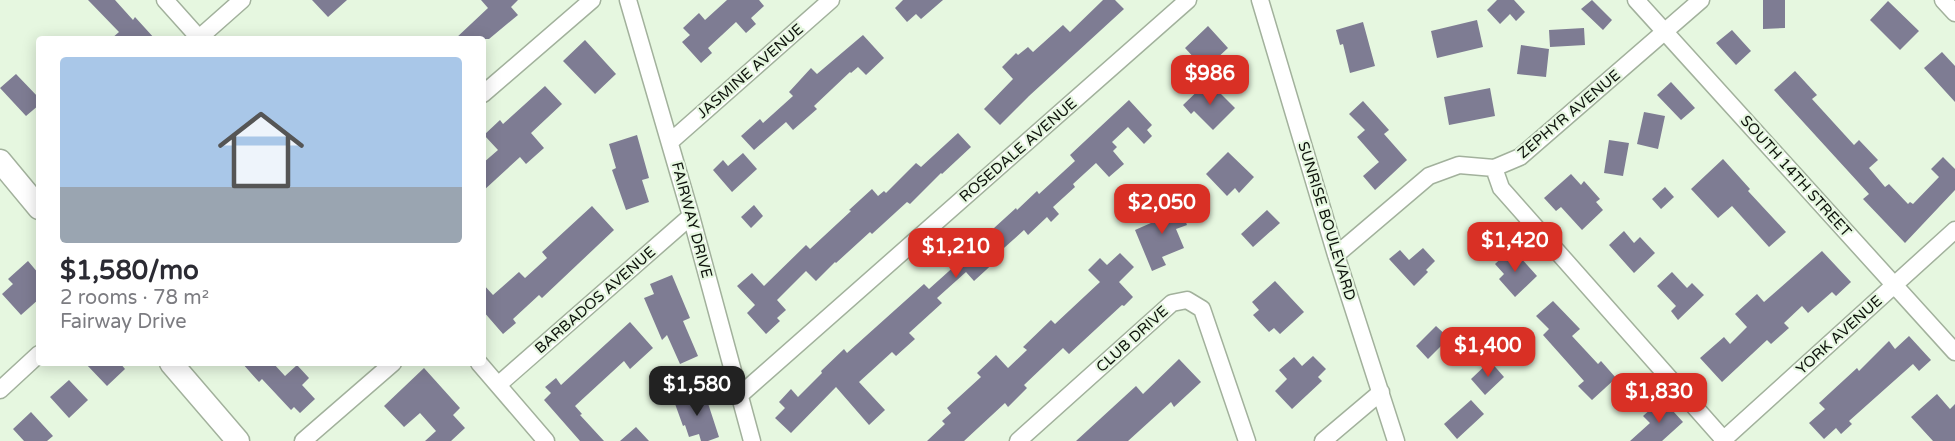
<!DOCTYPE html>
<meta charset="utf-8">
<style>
:root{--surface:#fff;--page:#f2f2f3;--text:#2b2b33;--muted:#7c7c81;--accent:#d93025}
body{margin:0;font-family:"Varela Round",sans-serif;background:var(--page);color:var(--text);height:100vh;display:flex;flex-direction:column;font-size:22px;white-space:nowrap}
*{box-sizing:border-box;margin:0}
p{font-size:20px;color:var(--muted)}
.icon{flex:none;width:33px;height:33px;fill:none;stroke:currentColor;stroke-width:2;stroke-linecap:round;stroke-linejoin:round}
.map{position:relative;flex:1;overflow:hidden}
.drawer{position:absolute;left:36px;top:36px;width:450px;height:330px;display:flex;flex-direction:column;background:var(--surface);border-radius:6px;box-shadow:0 3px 15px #0003}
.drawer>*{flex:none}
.price{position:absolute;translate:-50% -51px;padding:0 14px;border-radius:12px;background:var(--accent);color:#fff;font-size:20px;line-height:39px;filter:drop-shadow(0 2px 3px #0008)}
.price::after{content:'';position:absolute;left:50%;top:36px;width:18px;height:14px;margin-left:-9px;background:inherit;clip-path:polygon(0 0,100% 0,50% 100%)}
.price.current{background:#222;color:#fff}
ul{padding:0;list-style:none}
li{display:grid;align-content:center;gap:12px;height:318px;padding:0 24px}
li span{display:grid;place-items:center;height:186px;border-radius:6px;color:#555}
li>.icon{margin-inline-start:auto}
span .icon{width:108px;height:108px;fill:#fffc;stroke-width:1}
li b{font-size:26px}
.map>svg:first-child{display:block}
</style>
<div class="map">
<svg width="1955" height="441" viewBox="0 0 1955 441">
<rect width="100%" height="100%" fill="#e6f7e0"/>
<path fill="#7e7c93" d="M88 0H115L133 20 135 17 155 39H111L119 32Z
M312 0H347L328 17Z
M481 0H518L511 7 518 15 489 39H455L488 8Z
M727 0H759L764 6 751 18 756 24 746 33 736 22 708 48 712 53 701 63 682 42 690 35 683 28 699 13 705 20Z
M903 0H943L921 19 916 14 907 22 895 8Z
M1103 0H1115L1124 9 1029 96 1000 125 984 109 1013 79 1002 67 1016 53 1018 55 1028 47 1033 52 1063 25 1070 32Z
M1497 0H1514L1525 12 1516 21 1510 14 1500 24 1487 10Z
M1592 0 1612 20 1603 30 1581 9Z
M1763 0H1785V28L1763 29Z
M1888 1 1919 31 1900 50 1870 20Z
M1477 20 1483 47 1437 58 1431 31Z
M1363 22 1375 66 1350 73 1343 44 1340 45 1336 30Z
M1208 26 1228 48 1201 73 1194 65 1197 61 1185 48Z
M1584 28 1585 45 1550 47 1549 30Z
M1732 30 1751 51 1736 65 1716 43Z
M863 35 884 58 866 75 858 67 851 73 850 72 814 106 817 109 793 130 786 122 754 150 741 136 760 119 763 123 793 96 789 92 811 68 817 74Z
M585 40 616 74 595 94 563 61Z
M1521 45 1549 49 1546 77 1517 74Z
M1942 52 1955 66V102L1924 68Z
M1795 71 1817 95 1812 99 1854 145 1859 140 1878 160 1869 168 1885 187 1889 184 1908 204 1910 202 1913 204 1939 177 1931 169 1943 157 1955 169V190L1905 243 1863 199 1869 194 1774 90Z
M16 74 39 98V105L26 116 0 88Z
M1208 81 1235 108 1213 130 1194 111 1191 114 1183 105Z
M1671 82 1695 108 1681 120 1657 95Z
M545 86 562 104 531 133 544 148 526 164 520 157 483 191V163L498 150 484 135 500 120 503 124Z
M1490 88 1495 116 1449 125 1444 97Z
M1129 100 1152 125 1147 130 1152 136 1144 144 1128 127 1112 142 1117 147 1113 151 1124 164 1109 177 1096 163 1073 184 1075 187 1053 207 1059 214 1051 222 1047 217 1028 235 1024 230 995 256 998 259 974 281 966 272 937 298 942 303 909 333 915 339 896 356 892 352 859 382 885 410 869 425 836 387 791 433 775 418 785 408 779 402 791 389 798 397 822 373 821 371 844 349 847 353 924 284 929 289 958 263 955 259 969 247 971 249 1016 208 1017 210 1037 191 1039 194 1075 161 1070 155Z
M1363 101 1389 130 1384 134 1407 160 1375 190 1363 176 1379 162 1357 137 1365 130 1349 114Z
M1644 112 1665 116 1658 149 1637 144Z
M958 133 971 147 942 174 941 173 910 204 907 202 872 234 870 232 836 263 835 262 816 281 806 271 777 300 786 310 777 318 780 321 766 334 747 313 755 305 737 286 752 273 764 286 806 245 810 249 851 211 849 210 872 189 878 196 884 191 886 193 916 163 921 167Z
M637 135 649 178 642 180 649 202 626 210 612 170 616 168 609 144Z
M1609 140 1629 143 1623 176 1604 173Z
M1228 152 1254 177 1239 193 1235 188 1227 196 1206 174Z
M743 153 757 169 732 192 713 170 723 160 728 166Z
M1723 159 1750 189 1748 191 1786 232 1769 247 1732 206 1718 218 1691 189Z
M1571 174 1581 185 1584 181 1600 199 1596 202 1603 210 1582 230 1561 207 1556 211 1544 198Z
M1665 187 1674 197 1661 209 1652 199Z
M1176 197 1187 225 1176 229 1184 248 1162 257 1166 265 1152 271 1135 230 1169 215 1164 202Z
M754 205 763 216 751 228 741 217Z
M592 206 614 230 542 298 539 295 513 319 516 323 503 334 483 311V284L493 295 519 272 525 278 547 258 542 252Z
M1267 210 1280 223 1253 247 1241 234Z
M1624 231 1634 243 1640 237 1655 253 1634 273 1609 245Z
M1423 248 1435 261 1426 270 1428 272 1414 286 1389 259 1400 250 1409 260Z
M1512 248 1537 276 1515 297 1499 279 1504 274 1495 264Z
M1822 251 1851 282 1836 296 1832 292 1808 313 1802 306 1784 323 1789 328 1771 344 1767 340 1722 382 1700 358 1724 337 1730 344 1747 327 1735 314 1757 294 1764 302Z
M1120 253 1134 267 1119 282 1133 297 1124 306 1122 305 1069 354 1063 348 1024 385 1027 388 1008 407 1005 403 964 441H927L945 424 942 421 951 413 947 408 981 377 977 373 996 355 1008 368 1027 350 1023 347 1051 320 1055 324 1100 282 1088 270 1100 258 1107 265Z
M28 261 39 274V299L21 315 2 294 13 284 8 279Z
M1672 272 1687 288 1692 283 1704 295 1678 320 1671 311 1676 306 1657 286Z
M672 275 690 318 683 321 698 356 680 364 667 335 662 340 644 298 654 294 650 284Z
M1275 281 1304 312 1280 334 1274 328 1269 332 1253 315 1259 310 1252 302Z
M1553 301 1580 329 1572 336 1598 364 1601 361 1616 378 1592 400 1578 386 1584 381 1543 335 1549 329 1536 316Z
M630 322 653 348 630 369 624 361 575 406 582 414 580 415 604 441H580L544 400 551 393 545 387 556 378 561 385Z
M1436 326 1449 338 1428 359 1416 346Z
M1909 336 1931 360 1919 371 1913 364 1849 421 1852 424 1841 434 1836 428 1824 439 1809 423 1825 409 1819 403 1857 368 1859 371 1889 341 1895 349Z
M1313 356 1326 369 1318 377 1322 381 1292 409 1275 391 1287 379 1279 370 1294 357 1302 366Z
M1179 359 1201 382 1174 407 1171 402 1128 441H1076L1136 386 1143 394Z
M1490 361 1504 377 1485 395 1471 379Z
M85 363H120L125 369 107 386Z
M242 363H273L285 376 297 365 309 378 302 385 315 399 300 413 294 407 291 410 262 379 259 382Z
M424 368 460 408 453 415 465 428 451 441H425L436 431 420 413 404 427 384 406Z
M69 380 88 400 69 418 50 397Z
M704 391 719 437 708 441H701L699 434 689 437 685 425 683 426 674 401Z
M1937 394 1950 409 1955 404V441H1933L1911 417Z
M1662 399 1683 422 1662 441H1630L1650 423 1643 416Z
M1471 400 1484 414 1457 439 1444 424Z
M31 412 53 436 47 441H24L13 429Z
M636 427 649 441H620Z"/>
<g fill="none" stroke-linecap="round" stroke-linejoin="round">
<g stroke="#a2b19c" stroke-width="19">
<path id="minor" d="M165 0 200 39
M628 0 691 216 752 441
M1260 0 1336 255 1396 441
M1636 0 1955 352
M1943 0 1955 13
M199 38 242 0
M483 94 592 0
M670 142 831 0
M1494 168 1501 188 1725 441
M1336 255 1429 176 1459 165 1494 168 1520 157 1701 0
M479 363 546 441
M498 385 691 216
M0 390 39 354
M740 395 1188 0
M303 441 393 363
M1018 441 1172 303 1187 300 1202 309 1247 441
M1323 441 1381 392
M1722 441 1955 230"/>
</g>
<g stroke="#a2b19c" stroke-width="25">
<path id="major" d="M0 161 39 208
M171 363 238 441"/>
</g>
<use href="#minor" stroke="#fff" stroke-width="16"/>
<use href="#major" stroke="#fff" stroke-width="22"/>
</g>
<g text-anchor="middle" stroke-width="4.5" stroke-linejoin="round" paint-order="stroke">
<g font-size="15" fill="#0d120b" stroke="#e6f7e0">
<text transform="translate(750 71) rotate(-41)" y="5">JASMINE AVENUE</text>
<text transform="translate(1569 114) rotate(-40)" y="5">ZEPHYR AVENUE</text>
<text transform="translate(1018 150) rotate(-41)" y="5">ROSEDALE AVENUE</text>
<text transform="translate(1796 176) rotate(48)" y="5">SOUTH 14TH STREET</text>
<text transform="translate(692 220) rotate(75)" y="5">FAIRWAY DRIVE</text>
<text transform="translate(1327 221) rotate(73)" y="5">SUNRISE BOULEVARD</text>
<text transform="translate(595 300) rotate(-41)" y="5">BARBADOS AVENUE</text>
<text transform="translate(1839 335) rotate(-42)" y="5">YORK AVENUE</text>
<text transform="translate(1132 339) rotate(-42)" y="5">CLUB DRIVE</text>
</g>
</g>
</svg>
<b class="price" style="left:1210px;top:106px">$986</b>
<b class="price" style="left:1162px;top:235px">$2,050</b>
<b class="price" style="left:1515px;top:273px">$1,420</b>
<b class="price" style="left:956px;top:279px">$1,210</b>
<b class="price" style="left:1488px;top:378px">$1,400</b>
<b class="price current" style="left:697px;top:417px">$1,580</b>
<b class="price" style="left:1659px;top:424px">$1,830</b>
<section class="drawer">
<ul>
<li><span style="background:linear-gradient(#a9c7e8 70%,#9aa5b1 0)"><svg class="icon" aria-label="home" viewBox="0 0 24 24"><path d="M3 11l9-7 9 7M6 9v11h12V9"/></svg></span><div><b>$1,580/mo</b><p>2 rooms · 78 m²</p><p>Fairway Drive</p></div></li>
</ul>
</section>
</div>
